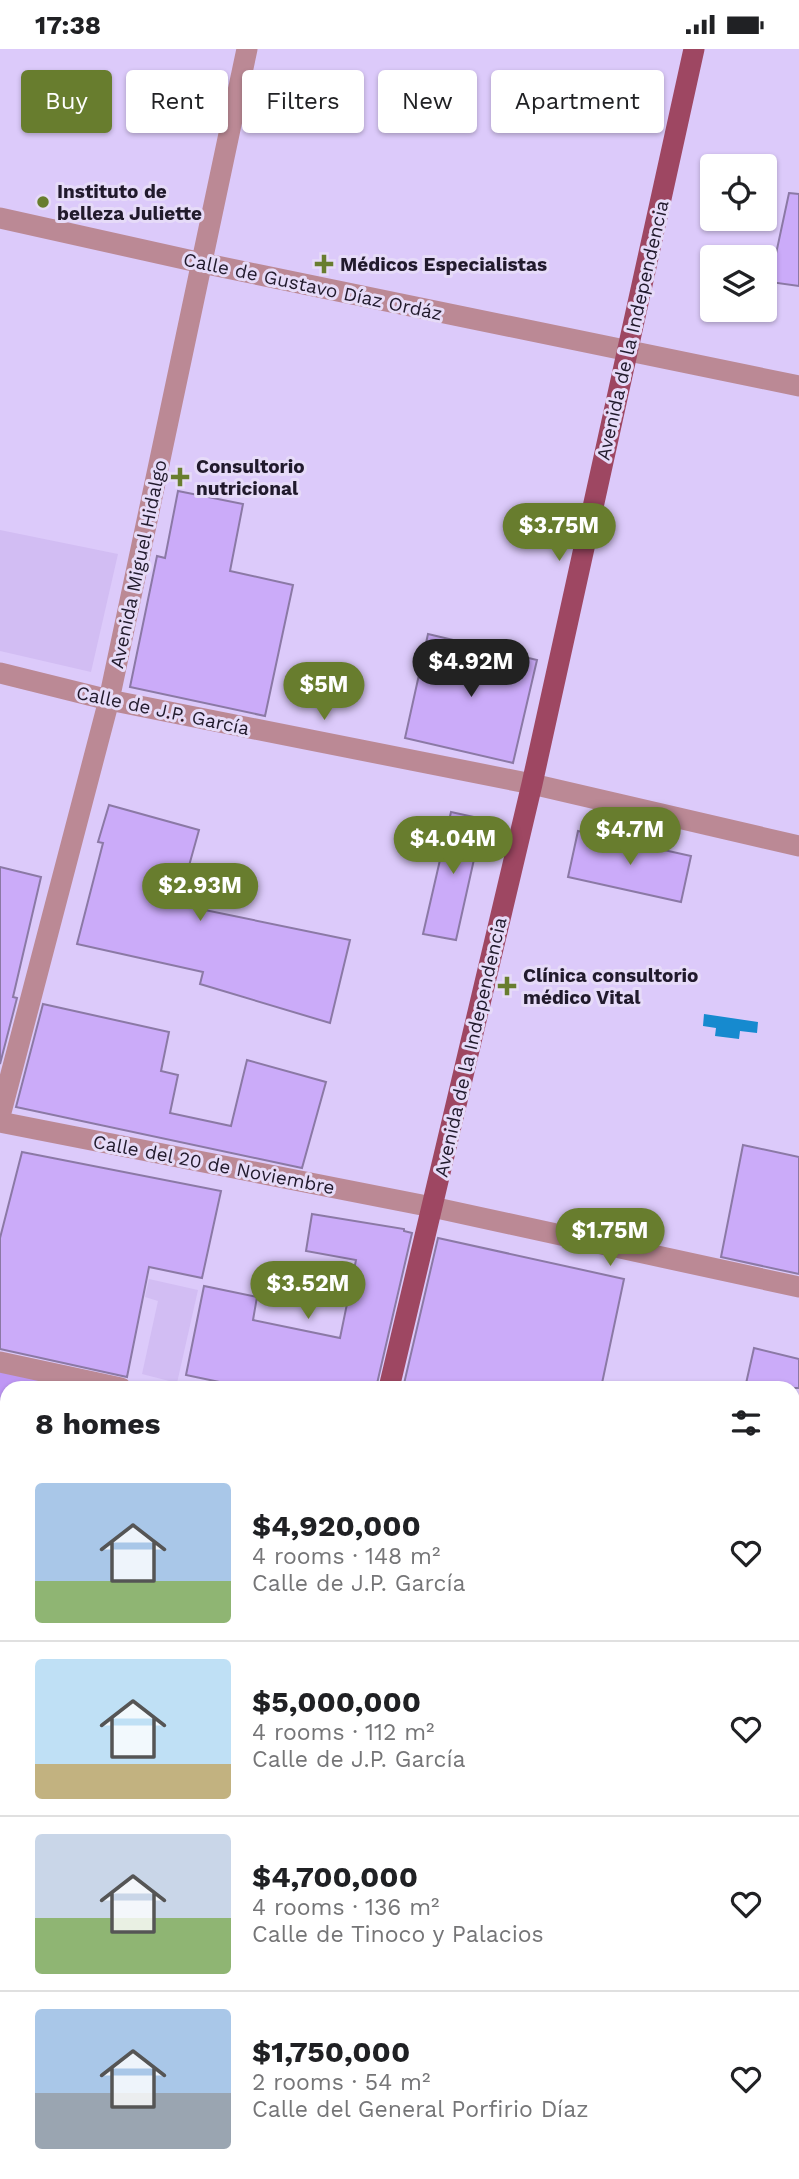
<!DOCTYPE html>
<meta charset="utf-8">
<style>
:root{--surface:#fff;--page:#f2f2f2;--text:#202124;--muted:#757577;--line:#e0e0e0;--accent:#687d2e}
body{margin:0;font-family:"Work Sans",sans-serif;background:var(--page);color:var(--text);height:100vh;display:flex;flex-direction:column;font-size:26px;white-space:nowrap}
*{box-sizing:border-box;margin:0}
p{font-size:23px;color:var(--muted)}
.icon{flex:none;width:38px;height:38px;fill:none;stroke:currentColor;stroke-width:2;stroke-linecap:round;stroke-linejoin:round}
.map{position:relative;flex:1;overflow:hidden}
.sheet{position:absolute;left:0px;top:1332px;width:800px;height:800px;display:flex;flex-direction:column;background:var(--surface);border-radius:21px 21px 0 0;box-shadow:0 2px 5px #0004}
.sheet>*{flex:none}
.guide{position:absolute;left:21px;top:21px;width:758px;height:63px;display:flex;gap:14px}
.fabs{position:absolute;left:700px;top:105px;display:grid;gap:14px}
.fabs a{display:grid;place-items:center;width:77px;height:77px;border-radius:7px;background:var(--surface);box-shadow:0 2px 5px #0004;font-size:35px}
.price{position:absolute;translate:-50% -60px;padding:0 16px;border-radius:24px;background:var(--accent);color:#fff;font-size:23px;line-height:46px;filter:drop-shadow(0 2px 4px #0008)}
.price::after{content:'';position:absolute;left:50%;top:42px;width:21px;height:16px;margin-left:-10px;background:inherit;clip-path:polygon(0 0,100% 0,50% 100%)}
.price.current{background:#222;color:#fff}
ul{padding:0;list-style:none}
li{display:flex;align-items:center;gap:21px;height:175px;padding:0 35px}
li+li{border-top:2px solid var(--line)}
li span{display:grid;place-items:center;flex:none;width:196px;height:140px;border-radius:7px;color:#555}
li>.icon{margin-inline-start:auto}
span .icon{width:84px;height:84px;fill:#fffc;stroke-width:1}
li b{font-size:30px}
h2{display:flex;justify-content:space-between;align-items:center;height:84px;padding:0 35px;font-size:30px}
.pill{padding:0 24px;border-radius:7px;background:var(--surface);box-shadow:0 2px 5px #0004;font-size:24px;line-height:63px}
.pill.current{background:var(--accent);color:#fff}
.status{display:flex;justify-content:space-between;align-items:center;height:49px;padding:0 35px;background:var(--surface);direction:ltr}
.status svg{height:19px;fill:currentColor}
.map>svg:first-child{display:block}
</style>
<div class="status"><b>17:38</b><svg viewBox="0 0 49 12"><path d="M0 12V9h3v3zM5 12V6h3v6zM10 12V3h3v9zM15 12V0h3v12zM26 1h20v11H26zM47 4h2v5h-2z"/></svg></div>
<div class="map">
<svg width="799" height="2130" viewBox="0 0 799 2130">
<rect width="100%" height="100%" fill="#dccafa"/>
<path fill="#d2bdf3" d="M0 481 118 505 91 623 0 602Z
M149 1230 198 1241 177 1334 142 1325 158 1252 145 1248Z"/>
<path fill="#bf97f5" d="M0 1322 72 1339H7V1484L0 1483Z"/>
<path fill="#168acf" d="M704 965 758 973 757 984 740 982 739 990 715 987 716 979 703 977Z"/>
<path fill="#cbabf9" stroke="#8b79a5" stroke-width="2" d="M789 144 799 145V237L770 233Z
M178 442 243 455 230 522 293 536 265 667 130 638 157 507 165 509Z
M428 585 537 611 513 714 405 689Z
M109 756 199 781 180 849 197 853 195 859 350 891 330 974 200 935 203 923 77 895 103 794 98 793Z
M451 763 483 770 456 891 423 885Z
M578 782 691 807 681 853 568 828Z
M0 818 41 828 13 948 17 949 0 1015Z
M43 955 169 983 161 1022 178 1026 170 1064 231 1077 247 1011 326 1033 302 1119 16 1058Z
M743 1096 799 1108V1225L721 1208Z
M22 1103 221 1142 202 1229 149 1218 127 1328 0 1300V1189Z
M312 1165 404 1180V1182L412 1184 376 1339H248L186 1326 204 1237 257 1248 253 1271 340 1289 356 1211 306 1202Z
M438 1189 624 1230 601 1339H403Z
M754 1299 799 1310V1339H745Z"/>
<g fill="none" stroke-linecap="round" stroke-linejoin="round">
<path stroke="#a293ba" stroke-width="4.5" stroke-dasharray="7 3.5" stroke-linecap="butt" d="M0 1426 7 1427"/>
<path stroke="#bb8995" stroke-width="21" d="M0 169 202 214 799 337
M0 624 109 651 532 735 799 797
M0 1067 109 651 247 0
M0 1073 432 1158 799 1238
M0 1313 121 1339
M793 1513 799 1487
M0 1530 7 1532
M793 1687 799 1688
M0 1971 7 1972
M684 2124 708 2130
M653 2130 655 2124"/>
<path stroke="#9e4762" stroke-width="21" d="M389 1339 532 735 694 0
M206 2130 207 2124"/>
</g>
<g fill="#687d2e" stroke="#e6dbf8" stroke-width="2.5">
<circle cx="43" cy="153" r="7"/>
<path d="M320.5 204.5h7v7h7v7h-7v7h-7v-7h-7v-7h7z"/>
<path d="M176.5 417.5h7v7h7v7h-7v7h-7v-7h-7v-7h7z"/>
<path d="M503.5 926.5h7v7h7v7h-7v7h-7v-7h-7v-7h7z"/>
</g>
<g text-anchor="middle" stroke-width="6" stroke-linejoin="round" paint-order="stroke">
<g font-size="19" font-weight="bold" fill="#211a2c" stroke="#e6dbf8" text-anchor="start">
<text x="57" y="149">Instituto de<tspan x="57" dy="22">belleza Juliette</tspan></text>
<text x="340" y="222">Médicos Especialistas</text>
<text x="196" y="424">Consultorio<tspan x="196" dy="22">nutricional</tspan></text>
<text x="523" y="933">Clínica consultorio<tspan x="523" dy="22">médico Vital</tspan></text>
</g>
<g font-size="19" fill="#211a2c" stroke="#e6dbf8">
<text transform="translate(313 237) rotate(12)" y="7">Calle de Gustavo Díaz Ordáz</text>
<text transform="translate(632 281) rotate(-77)" y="7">Avenida de la Independencia</text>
<text transform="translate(138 515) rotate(-78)" y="7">Avenida Miguel Hidalgo</text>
<text transform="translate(163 661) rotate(12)" y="7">Calle de J.P. García</text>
<text transform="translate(470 998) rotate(-77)" y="7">Avenida de la Independencia</text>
<text transform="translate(214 1115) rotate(11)" y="7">Calle del 20 de Noviembre</text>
</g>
</g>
</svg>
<div class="fabs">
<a><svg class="icon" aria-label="locate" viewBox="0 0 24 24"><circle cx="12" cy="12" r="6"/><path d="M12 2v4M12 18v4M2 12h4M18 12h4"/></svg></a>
<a><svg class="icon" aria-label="layers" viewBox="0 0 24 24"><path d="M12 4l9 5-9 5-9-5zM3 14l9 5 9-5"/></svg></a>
</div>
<b class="price" style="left:559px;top:514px">$3.75M</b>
<b class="price current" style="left:471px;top:650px">$4.92M</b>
<b class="price" style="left:324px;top:673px">$5M</b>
<b class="price" style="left:630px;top:818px">$4.7M</b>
<b class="price" style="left:453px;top:827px">$4.04M</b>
<b class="price" style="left:200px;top:874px">$2.93M</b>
<b class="price" style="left:610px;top:1219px">$1.75M</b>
<b class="price" style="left:308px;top:1272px">$3.52M</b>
<div class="guide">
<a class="pill current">Buy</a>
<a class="pill">Rent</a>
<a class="pill">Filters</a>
<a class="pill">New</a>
<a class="pill">Apartment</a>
</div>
<section class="sheet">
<h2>8 homes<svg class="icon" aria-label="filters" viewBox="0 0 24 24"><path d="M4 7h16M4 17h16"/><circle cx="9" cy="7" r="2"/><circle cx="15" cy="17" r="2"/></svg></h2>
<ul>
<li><span style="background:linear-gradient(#a9c7e8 70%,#8fb573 0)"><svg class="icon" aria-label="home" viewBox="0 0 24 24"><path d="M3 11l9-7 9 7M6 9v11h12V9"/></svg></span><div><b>$4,920,000</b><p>4 rooms · 148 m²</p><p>Calle de J.P. García</p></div><svg class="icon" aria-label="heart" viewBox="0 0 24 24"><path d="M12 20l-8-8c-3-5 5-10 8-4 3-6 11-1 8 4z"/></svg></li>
<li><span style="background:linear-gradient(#bfe0f5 75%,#c2b280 0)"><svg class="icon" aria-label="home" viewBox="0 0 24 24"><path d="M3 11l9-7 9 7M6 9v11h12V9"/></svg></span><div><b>$5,000,000</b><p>4 rooms · 112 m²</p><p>Calle de J.P. García</p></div><svg class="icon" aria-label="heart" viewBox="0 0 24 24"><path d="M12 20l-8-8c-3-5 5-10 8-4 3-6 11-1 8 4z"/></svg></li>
<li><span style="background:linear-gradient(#c9d6e8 60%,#8fb573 0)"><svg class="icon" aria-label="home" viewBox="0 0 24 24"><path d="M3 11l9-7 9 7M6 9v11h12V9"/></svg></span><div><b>$4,700,000</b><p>4 rooms · 136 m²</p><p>Calle de Tinoco y Palacios</p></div><svg class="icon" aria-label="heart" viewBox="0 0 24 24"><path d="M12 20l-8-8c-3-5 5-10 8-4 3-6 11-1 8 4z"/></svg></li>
<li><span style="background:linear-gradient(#a9c7e8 60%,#9aa5b1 0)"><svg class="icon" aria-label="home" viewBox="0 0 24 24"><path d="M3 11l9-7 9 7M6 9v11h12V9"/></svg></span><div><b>$1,750,000</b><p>2 rooms · 54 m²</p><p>Calle del General Porfirio Díaz</p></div><svg class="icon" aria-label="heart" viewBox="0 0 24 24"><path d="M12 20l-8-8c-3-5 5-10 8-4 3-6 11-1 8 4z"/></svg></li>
</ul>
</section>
</div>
